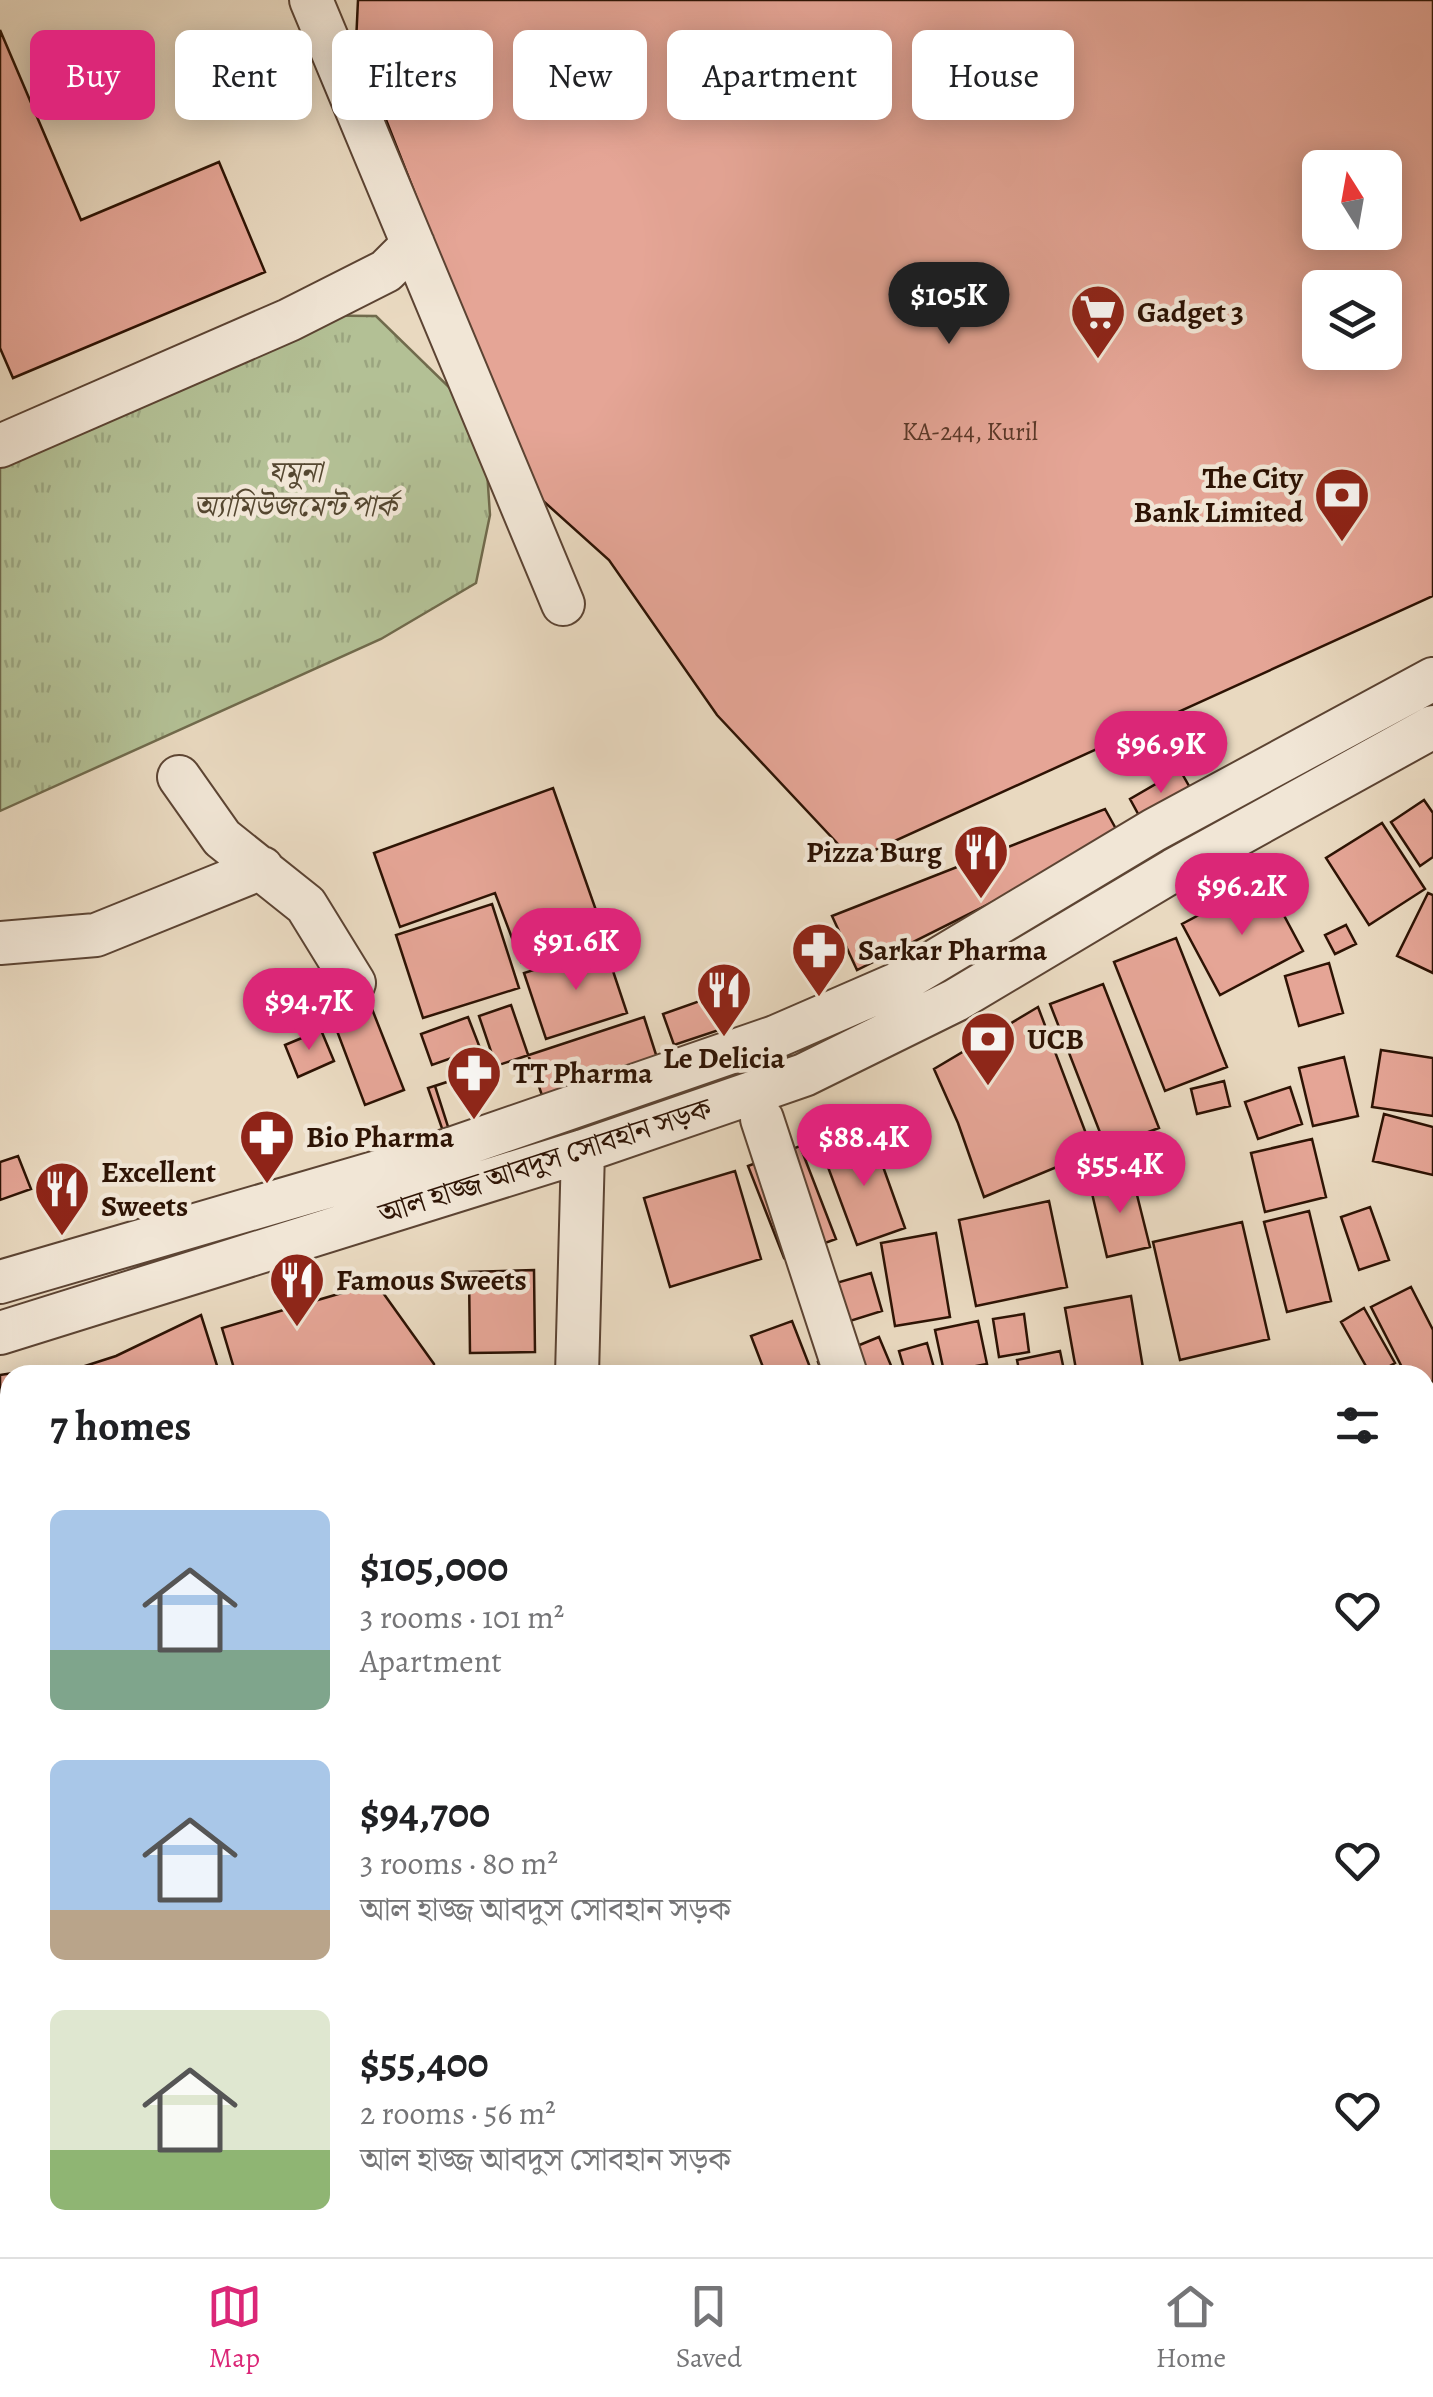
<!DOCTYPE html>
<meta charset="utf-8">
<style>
:root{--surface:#fff;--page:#f2f2f2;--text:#202124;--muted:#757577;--line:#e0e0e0;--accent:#db2777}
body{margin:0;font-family:Alegreya,"Noto Serif Bengali",serif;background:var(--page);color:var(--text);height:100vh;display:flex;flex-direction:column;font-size:38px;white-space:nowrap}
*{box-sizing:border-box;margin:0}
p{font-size:32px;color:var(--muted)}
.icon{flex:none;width:55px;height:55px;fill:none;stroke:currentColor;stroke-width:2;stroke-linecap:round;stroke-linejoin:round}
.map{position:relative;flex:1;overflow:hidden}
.sheet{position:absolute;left:0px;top:1365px;width:1435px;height:892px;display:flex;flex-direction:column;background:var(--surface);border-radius:30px 30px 0 0;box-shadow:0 5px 25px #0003}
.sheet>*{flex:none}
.banner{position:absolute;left:30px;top:30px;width:1375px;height:90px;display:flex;gap:20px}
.needle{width:65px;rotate:349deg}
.tools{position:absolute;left:1302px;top:150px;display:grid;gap:20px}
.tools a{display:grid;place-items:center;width:100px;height:100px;border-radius:15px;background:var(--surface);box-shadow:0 5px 25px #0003;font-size:50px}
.price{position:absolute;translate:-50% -85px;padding:0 22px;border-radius:35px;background:var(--accent);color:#fff;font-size:32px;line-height:65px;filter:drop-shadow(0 2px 5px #0008)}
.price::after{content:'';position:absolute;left:50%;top:60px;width:30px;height:22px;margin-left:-15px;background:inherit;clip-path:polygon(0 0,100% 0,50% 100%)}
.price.selected{background:#222;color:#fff}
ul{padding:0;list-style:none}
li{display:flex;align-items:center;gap:30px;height:250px;padding:0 50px}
li span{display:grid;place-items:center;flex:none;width:280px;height:200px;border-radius:15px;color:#555}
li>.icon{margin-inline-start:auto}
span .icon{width:120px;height:120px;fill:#fffc;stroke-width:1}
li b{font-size:42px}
h2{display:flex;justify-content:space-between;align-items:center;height:120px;padding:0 50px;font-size:42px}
.pill{padding:0 35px;border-radius:15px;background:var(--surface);box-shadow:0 5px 25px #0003;font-size:35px;line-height:90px}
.pill.selected{background:var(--accent);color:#fff}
.dock{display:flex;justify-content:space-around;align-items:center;height:140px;border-top:2px solid var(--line);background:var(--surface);font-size:28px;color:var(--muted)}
.dock a{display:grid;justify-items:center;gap:5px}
.dock .selected{color:var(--accent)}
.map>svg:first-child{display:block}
</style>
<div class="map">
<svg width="1433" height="2257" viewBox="0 0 1433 2257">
<defs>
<pattern id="grass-tufts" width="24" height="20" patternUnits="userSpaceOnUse" patternTransform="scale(2.5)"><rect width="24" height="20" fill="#b3c095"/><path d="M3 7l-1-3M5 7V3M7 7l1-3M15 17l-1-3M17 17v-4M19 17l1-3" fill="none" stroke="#9aa47f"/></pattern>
</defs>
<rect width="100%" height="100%" fill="#e9d9c0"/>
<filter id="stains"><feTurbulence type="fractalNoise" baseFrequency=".002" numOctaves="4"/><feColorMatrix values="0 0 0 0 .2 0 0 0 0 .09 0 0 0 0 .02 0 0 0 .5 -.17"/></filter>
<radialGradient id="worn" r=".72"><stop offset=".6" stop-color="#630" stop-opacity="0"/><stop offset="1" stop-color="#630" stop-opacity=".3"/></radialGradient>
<path fill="url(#grass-tufts)" stroke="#706a4c" stroke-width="2.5" d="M264 315 376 316 453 391 486 456 490 515 476 583 381 639 0 811V440Z"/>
<path fill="#e5a596" stroke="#2d1304" stroke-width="2.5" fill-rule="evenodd" d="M358 0H1433V596L853 860 717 715 609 560 531 490 356 43ZM1320 168H1385V232H1320ZM1320 288H1385V352H1320Z
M0 30 81 220 219 162 265 272 13 378 0 348Z
M1180 770 1193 793 1142 821 1130 799Z
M553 788 604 933 521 962 495 893 400 927 374 853Z
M1424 800 1433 813V857L1420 866 1391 822Z
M1105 809 1121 838 857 970 832 916Z
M1382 823 1425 889 1369 925 1326 858Z
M1265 880 1303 951 1220 995 1182 924Z
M1428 893 1433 895V973L1397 956Z
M492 904 519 988 423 1018 396 935Z
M1346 925 1356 944 1335 954 1325 935Z
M1176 938 1227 1067 1165 1091 1114 962Z
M605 947 627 1013 546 1039 524 973Z
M1329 963 1343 1013 1299 1026 1285 976Z
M1103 984 1159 1128 1106 1148 1050 1004Z
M711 997 722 1029 674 1045 663 1014Z
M511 1005 545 1104 445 1137 428 1088 496 1066 479 1016Z
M1038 1007 1093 1152 984 1197 958 1123 934 1069Z
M372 1009 404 1090 365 1105 334 1023Z
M468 1017 480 1048 432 1065 421 1034Z
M644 1017 659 1064 450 1133 435 1086Z
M321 1030 334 1061 298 1077 285 1045Z
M1381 1050 1433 1058V1116L1372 1107Z
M1344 1057 1358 1116 1313 1126 1299 1068Z
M1224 1081 1230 1106 1197 1114 1191 1089Z
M1290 1087 1302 1124 1258 1139 1245 1102Z
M1384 1114 1433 1127V1175L1373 1161Z
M871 1133 905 1228 857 1245 822 1151Z
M1312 1139 1326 1197 1265 1212 1251 1153Z
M800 1146 836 1239 784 1258 748 1166Z
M18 1156 31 1189 0 1200V1162Z
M735 1171 761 1259 670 1287 644 1198Z
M1132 1175 1150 1247 1107 1257 1090 1185Z
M1049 1201 1067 1287 976 1306 959 1220Z
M1370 1207 1389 1260 1359 1270 1341 1217Z
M1309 1211 1331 1301 1287 1312 1264 1222Z
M1242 1222 1269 1339 1180 1360 1153 1242Z
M936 1233 950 1317 895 1326 881 1243Z
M534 1270 535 1352 470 1353 469 1272Z
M871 1273 882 1311 834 1326 822 1287Z
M376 1283 434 1364V1375H236L222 1328Z
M1411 1287 1433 1330V1381L1425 1385V1375H1406L1371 1307Z
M1131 1296 1143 1368 1103 1375H1077L1065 1308Z
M1364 1308 1395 1363 1374 1375H1371L1341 1322Z
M1024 1314 1029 1352 999 1357 993 1319Z
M201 1315 220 1375H57L116 1356Z
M792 1321 813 1375H766L751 1336Z
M978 1321 987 1364 944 1372 935 1330Z
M879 1337 895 1375H823L818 1362Z
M927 1343 936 1375H906L899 1351Z
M1060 1351 1065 1375H1020L1017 1360Z
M485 1368 521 1369V1375H485Z
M13 1373 10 1375V1494L0 1495V1375Z
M10 1505V1555L0 1556V1506Z
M10 1563V1603H0V1564Z
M10 1608V1651L0 1652V1609Z
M1425 1703 1433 1736V1768L1425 1770Z
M1433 1794V1849L1425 1852V1796Z
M10 1833V2065H0V1867Z
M1433 1860V2044L1425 2030V1863Z
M1433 2119V2189L1425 2160V2121Z
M3 2200 10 2201V2240L0 2239Z
M190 2248H285L283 2257H188Z
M336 2248H408L407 2257H334Z
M438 2248H483L482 2257H437Z
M512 2248 554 2249V2257H511Z
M992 2248H1083L1084 2257H995Z
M1110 2248H1164L1165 2257H1110Z
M1181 2248H1232L1233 2257H1181Z
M1267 2248H1334L1336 2257H1268Z
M1433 2250V2257H1402L1401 2253Z"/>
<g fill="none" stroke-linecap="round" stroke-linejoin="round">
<g stroke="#5c4433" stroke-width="46">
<path id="minor" d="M311 0 563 604
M0 446 289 320 386 271 413 244
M179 777 222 838 306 905 354 983
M0 943 96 935 262 868
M762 1119 846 1375
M0 1282 419 1160 775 1037 897 984 1154 830 1433 679
M0 1333 583 1151 804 1075 956 1000 1174 870 1433 727
M577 1375 583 1151
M0 2252 108 2257
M415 2257 416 2248
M1322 2257V2248"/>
</g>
<use href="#minor" stroke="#f1e6d6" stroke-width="42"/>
</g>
<defs>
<g id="supermarket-pin" transform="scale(2.875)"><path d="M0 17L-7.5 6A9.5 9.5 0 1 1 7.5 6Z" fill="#8f2418" stroke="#f1e6d6"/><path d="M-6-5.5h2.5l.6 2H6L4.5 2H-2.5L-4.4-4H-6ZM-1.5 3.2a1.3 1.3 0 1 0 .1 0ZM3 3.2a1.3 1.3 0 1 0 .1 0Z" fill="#fff"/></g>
<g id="bank-pin" transform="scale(2.875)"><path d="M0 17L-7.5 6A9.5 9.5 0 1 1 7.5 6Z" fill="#8f2418" stroke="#f1e6d6"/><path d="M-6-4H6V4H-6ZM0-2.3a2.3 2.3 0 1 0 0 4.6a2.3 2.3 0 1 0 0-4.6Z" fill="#fff"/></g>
<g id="restaurant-pin" transform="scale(2.875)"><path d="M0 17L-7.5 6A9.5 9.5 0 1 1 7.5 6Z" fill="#8f2418" stroke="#f1e6d6"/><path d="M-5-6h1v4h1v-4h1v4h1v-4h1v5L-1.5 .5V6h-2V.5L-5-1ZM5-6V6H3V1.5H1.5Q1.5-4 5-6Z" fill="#fff"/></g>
<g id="pharmacy-pin" transform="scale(2.875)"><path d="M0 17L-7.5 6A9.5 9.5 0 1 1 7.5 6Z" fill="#8f2418" stroke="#f1e6d6"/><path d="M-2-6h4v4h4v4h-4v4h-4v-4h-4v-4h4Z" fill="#fff"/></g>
</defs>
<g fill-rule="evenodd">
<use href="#supermarket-pin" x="1098" y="312"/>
<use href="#bank-pin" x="1342" y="495"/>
<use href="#restaurant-pin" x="981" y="852"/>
<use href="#pharmacy-pin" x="819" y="950"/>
<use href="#restaurant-pin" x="724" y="990"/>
<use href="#bank-pin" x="988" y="1039"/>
<use href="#pharmacy-pin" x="474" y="1073"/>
<use href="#pharmacy-pin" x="267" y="1137"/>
<use href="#restaurant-pin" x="62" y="1189"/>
<use href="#restaurant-pin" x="297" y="1280"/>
</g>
<g text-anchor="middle" stroke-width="9" stroke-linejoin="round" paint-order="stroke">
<g font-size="25" fill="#5b3828">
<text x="970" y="440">KA-244, Kuril</text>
</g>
<g font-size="30" font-weight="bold" fill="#2d1304" stroke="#f1e6d6" text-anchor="start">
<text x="1137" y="322">Gadget 3</text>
<text x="1303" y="488" text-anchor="end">The City<tspan x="1303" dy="34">Bank Limited</tspan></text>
<text x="942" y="862" text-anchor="end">Pizza Burg</text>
<text x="858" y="960">Sarkar Pharma</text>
<text x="1027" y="1049">UCB</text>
<text x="724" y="1068" text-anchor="middle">Le Delicia</text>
<text x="513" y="1083">TT Pharma</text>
<text x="306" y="1147">Bio Pharma</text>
<text x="101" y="1182">Excellent<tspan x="101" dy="34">Sweets</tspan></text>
<text x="336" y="1290">Famous Sweets</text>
</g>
<g font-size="30" font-style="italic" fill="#554730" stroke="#f1e6d6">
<text x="295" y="482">যমুনা<tspan x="295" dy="34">অ্যামিউজমেন্ট পার্ক</tspan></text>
</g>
<g font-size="30" fill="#2d1304" stroke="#f1e6d6">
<text transform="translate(545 1161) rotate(-18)" y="10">আল হাজ্জ আবদুস সোবহান সড়ক</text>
</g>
</g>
<rect width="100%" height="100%" filter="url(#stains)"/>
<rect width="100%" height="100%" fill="url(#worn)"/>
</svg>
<div class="tools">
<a><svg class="needle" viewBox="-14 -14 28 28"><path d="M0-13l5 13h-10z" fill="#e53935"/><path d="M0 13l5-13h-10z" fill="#757577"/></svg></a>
<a><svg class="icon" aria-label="layers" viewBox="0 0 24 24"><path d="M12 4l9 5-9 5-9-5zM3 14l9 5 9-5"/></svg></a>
</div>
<b class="price selected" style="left:949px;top:347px">$105K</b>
<b class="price" style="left:1161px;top:796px">$96.9K</b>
<b class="price" style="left:1242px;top:938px">$96.2K</b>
<b class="price" style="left:576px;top:993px">$91.6K</b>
<b class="price" style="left:309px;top:1053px">$94.7K</b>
<b class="price" style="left:864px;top:1189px">$88.4K</b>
<b class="price" style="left:1120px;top:1216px">$55.4K</b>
<div class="banner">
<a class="pill selected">Buy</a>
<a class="pill">Rent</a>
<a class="pill">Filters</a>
<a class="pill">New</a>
<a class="pill">Apartment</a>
<a class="pill">House</a>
</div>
<section class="sheet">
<h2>7 homes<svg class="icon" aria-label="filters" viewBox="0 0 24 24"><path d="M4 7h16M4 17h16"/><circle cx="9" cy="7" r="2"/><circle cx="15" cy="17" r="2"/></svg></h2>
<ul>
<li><span style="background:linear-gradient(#a9c7e8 70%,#7fa58c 0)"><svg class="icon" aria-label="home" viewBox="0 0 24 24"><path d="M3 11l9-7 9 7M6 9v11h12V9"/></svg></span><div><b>$105,000</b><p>3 rooms · 101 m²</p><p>Apartment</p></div><svg class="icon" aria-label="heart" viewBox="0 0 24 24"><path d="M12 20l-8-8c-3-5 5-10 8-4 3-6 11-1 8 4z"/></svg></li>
<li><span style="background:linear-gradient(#a9c7e8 75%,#b9a48a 0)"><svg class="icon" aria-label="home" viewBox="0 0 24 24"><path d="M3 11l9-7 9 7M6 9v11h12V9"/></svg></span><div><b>$94,700</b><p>3 rooms · 80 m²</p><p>আল হাজ্জ আবদুস সোবহান সড়ক</p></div><svg class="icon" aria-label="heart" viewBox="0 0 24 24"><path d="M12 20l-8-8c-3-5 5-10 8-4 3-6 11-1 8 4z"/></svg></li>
<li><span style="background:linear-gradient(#dfe7d0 70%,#8fb573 0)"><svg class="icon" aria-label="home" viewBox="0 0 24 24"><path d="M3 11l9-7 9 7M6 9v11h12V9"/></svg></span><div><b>$55,400</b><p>2 rooms · 56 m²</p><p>আল হাজ্জ আবদুস সোবহান সড়ক</p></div><svg class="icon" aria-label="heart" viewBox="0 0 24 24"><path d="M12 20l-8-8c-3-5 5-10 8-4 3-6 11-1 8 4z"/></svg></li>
</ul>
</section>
</div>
<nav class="dock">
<a class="selected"><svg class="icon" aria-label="map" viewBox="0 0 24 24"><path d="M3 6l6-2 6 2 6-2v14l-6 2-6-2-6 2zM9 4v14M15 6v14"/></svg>Map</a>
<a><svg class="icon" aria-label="saved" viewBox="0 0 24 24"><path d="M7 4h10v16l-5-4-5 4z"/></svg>Saved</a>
<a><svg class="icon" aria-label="home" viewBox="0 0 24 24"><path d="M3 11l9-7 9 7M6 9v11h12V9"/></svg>Home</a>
</nav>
